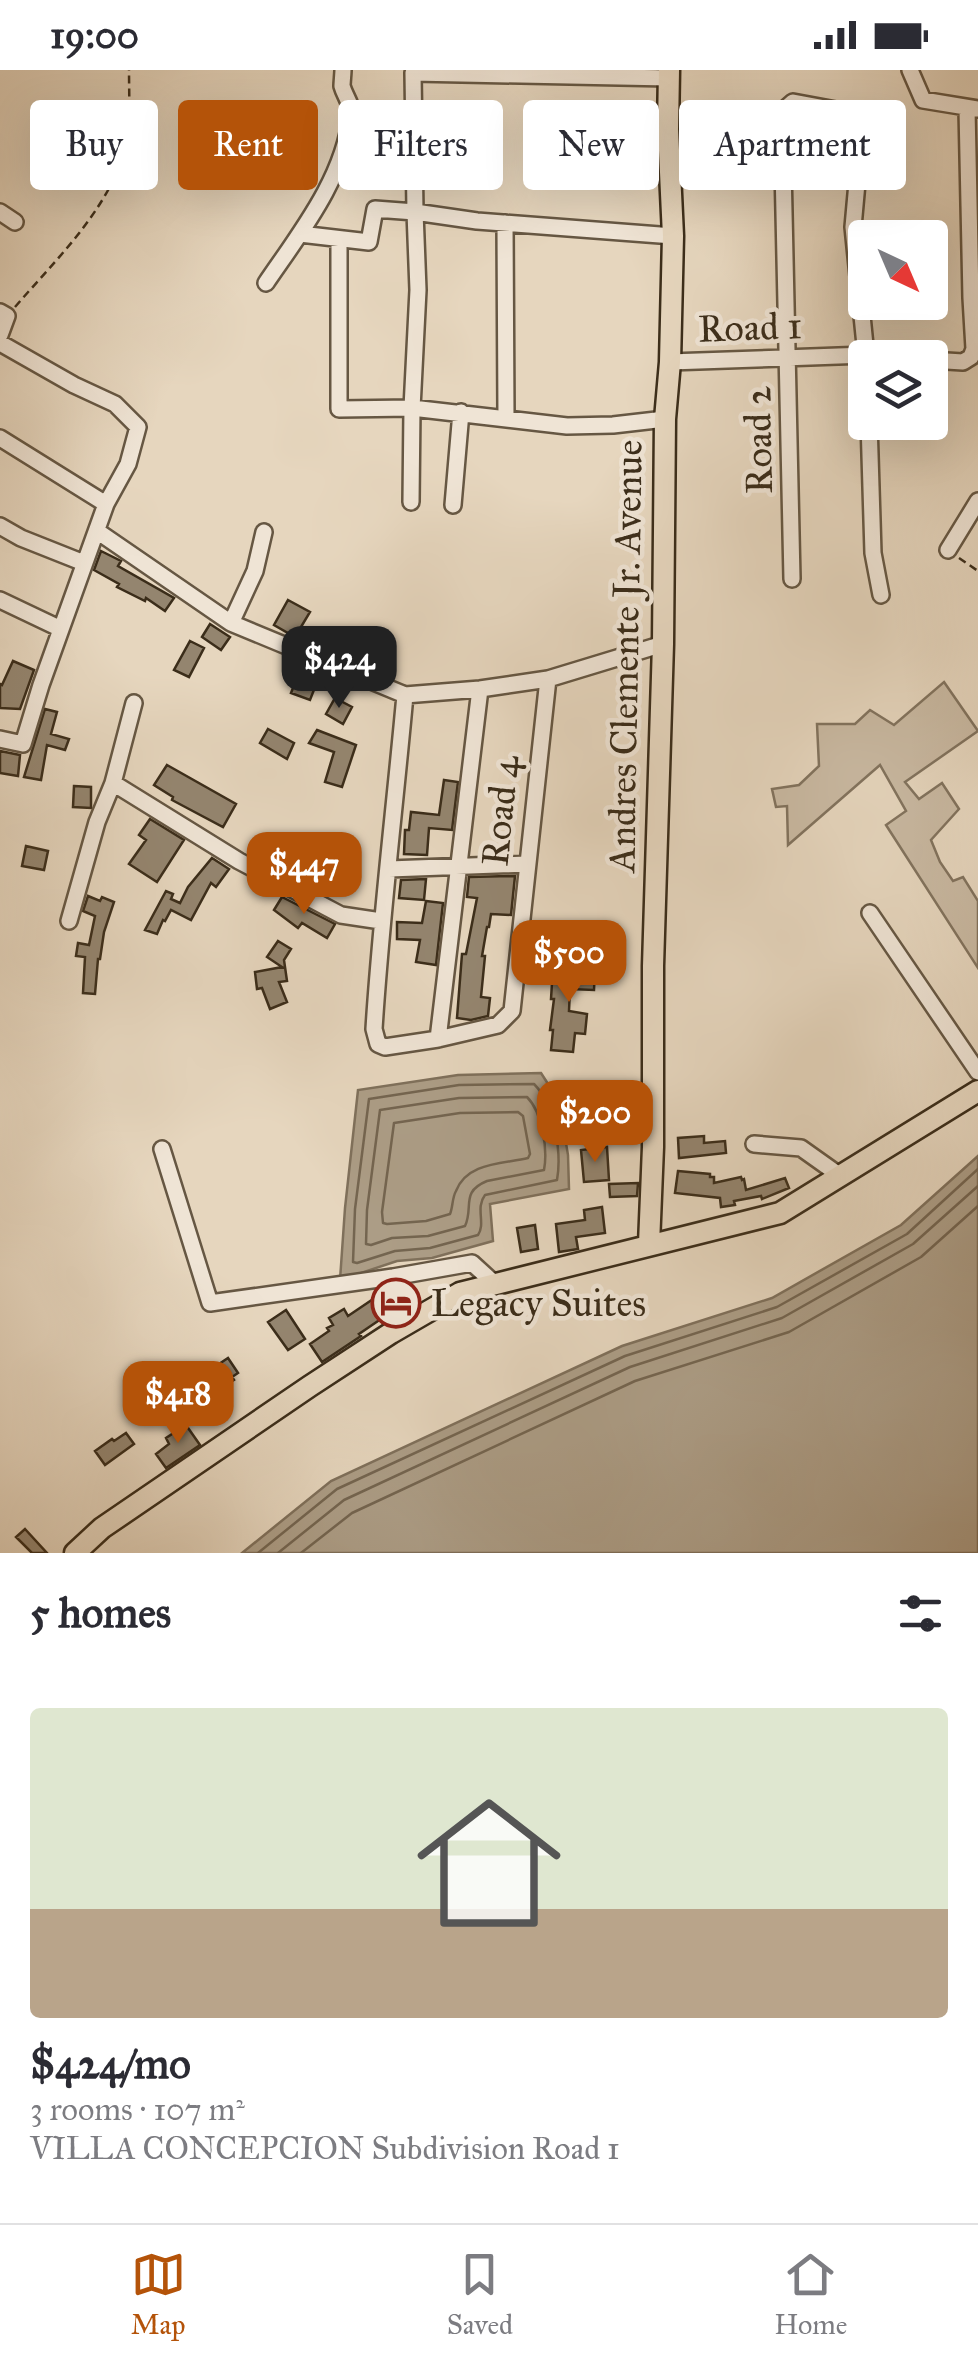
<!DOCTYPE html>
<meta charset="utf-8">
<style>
:root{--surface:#fff;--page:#f7f7f7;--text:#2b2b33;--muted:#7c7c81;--line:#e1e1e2;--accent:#b45309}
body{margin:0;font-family:"IM FELL Great Primer",serif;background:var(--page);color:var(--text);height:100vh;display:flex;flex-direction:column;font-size:38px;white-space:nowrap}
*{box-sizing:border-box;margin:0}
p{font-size:32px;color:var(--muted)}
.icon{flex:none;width:55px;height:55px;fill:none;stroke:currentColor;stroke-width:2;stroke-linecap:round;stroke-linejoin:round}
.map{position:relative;height:1483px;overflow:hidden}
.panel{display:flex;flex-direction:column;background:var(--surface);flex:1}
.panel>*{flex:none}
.top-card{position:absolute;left:30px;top:30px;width:920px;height:90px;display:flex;gap:20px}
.needle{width:65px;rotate:136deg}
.controls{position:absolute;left:848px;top:150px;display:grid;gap:20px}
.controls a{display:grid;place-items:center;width:100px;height:100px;border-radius:10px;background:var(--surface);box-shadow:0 10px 40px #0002;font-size:50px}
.price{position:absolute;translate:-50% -85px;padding:0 22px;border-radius:20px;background:var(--accent);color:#fff;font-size:32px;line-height:65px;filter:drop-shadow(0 2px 5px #0008)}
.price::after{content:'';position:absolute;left:50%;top:60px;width:30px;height:22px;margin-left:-15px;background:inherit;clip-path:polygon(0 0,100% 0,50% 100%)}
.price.on{background:#222;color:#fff}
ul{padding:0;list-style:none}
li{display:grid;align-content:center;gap:20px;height:530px;padding:0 30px}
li+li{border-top:2px solid var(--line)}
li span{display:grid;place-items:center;height:310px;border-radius:10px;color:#555}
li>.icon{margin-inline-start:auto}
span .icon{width:180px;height:180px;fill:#fffc;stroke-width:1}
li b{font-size:42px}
h2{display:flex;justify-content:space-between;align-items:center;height:120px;padding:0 30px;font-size:42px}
.tag{padding:0 35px;border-radius:10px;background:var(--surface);box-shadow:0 10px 40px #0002;font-size:35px;line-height:90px}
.tag.on{background:var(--accent);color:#fff}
.status{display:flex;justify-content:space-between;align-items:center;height:70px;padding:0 50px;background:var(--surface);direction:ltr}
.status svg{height:28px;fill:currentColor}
.tab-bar{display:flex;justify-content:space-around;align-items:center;height:140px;border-top:2px solid var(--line);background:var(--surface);font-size:28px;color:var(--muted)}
.tab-bar a{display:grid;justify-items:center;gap:5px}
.tab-bar .on{color:var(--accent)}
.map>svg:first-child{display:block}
</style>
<div class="status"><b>19:00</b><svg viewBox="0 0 49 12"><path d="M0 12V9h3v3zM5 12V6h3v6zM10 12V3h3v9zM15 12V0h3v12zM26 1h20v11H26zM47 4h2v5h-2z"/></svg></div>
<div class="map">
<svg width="978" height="1483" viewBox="0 0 978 1483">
<rect width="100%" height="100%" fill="#e6d6be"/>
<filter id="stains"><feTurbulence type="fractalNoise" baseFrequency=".002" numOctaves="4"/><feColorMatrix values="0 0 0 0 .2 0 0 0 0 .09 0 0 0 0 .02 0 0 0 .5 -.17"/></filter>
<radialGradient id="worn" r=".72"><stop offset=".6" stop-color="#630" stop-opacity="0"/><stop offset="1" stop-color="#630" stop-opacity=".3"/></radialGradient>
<path fill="#c9b9a2" stroke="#82735e" stroke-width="2.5" d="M944 612 978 661 905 712 919 729 942 713 959 739 931 770 940 792 953 811 963 807 978 831V898L886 755 906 741 880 695 788 775 787 736 776 737 772 719 799 715 819 696 817 654H855L870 640 894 655Z"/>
<path fill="#ac9d86" stroke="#7f705b" stroke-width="2.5" d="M541 1003 559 1031 568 1085 569 1119 490 1134 493 1171 432 1188 397 1191 340 1210 345 1138 358 1020 458 1005Z
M978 1086V1483H242L331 1411 622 1276 772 1228 901 1155Z"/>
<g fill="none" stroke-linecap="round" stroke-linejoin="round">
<path stroke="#746550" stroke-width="2.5" d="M534 1014C554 1034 562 1082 557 1110L485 1125C475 1138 486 1153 478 1165L430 1178 395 1181 357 1193 353 1192 355 1139 369 1029 459 1015Z
M527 1027C542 1042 548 1079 544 1100L487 1111C460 1122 474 1137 465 1156L428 1166 392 1168 371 1175 366 1174 367 1140 380 1040 459 1028Z
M518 1042 523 1046 530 1084 528 1088C503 1094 467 1092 456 1121 452 1128 453 1137 450 1144L426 1151 387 1154 383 1153 382 1142 394 1053 460 1043Z
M258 1483 337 1419 625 1286 777 1237 907 1164 978 1099
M278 1483 344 1430 630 1297 782 1248 913 1174 978 1116
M301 1483 352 1443 635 1311 789 1262 921 1187 978 1136"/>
</g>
<path fill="#94856f" stroke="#3b2d1a" stroke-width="2.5" d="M528 62 603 67 600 111 525 106Z
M101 481 121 491 118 496 174 528 165 541 146 528 145 531 117 517 119 514 94 500Z
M288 530 310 542 295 567 274 555Z
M210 554 230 567 221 580 202 567Z
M190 571 204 578 189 607 174 600Z
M13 591 34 600 20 639 0 638V614L2 615Z
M302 595 321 602 310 630 291 623Z
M335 628 352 637 343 654 326 644Z
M45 639 57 642 51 664 69 669 65 680 47 675 41 710 24 707Z
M268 659 294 673 287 689 260 673Z
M317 660 356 675 342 717 325 712 334 682 309 673Z
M0 681 20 685 18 706 0 703Z
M167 695 236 734 223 757 172 730 173 727 154 715Z
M444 710 458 712 452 760 429 758 427 785 404 784 405 760H409L411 742 439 745Z
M74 716 91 717V738L73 737Z
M150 749 184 770 157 812 129 794 146 770 139 765Z
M26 776 48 781 44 800 22 796Z
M212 788 229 799 216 817 211 813 191 850 171 840 165 851 163 850 157 864 145 860 166 821 173 824 171 829 180 833 188 817Z
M515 806 511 845 491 844 489 857H487L482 886H485L481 927 490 928 488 946 471 950 457 948 462 884H466L477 828 467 827 469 807Z
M426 809 424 830 399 828 401 810Z
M88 826 100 831 102 827 114 832 104 862 100 889H98L95 924 83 923 85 887 76 886 78 873 89 875 95 846 83 841Z
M282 827 335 854 327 868 302 853 298 858 274 840Z
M426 831 443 833 436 895 416 892 420 870 397 869V852L422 853Z
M278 871 291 879 284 890 287 911 279 912 287 932 270 939 262 918 257 919 255 902 282 897 267 887Z
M563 886 577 887 576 898H595L594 920 570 919 569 941 587 944 585 964 575 963 573 982 551 980 553 960H550L554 929H551L552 913H562Z
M602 1036 639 1037V1056H621V1051H603Z
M704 1066V1073L725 1071 726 1083 679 1088 678 1068Z
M607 1077 609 1110 584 1112 581 1080Z
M678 1101 710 1104V1107H714V1113L741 1107 742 1110 744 1109 746 1120 785 1108 789 1118 762 1129 761 1126 734 1131 735 1135 721 1137 720 1128 675 1123Z
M638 1113 637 1126 610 1127 609 1114Z
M602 1137 605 1163 576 1167 578 1179 559 1182 556 1154 585 1150 584 1140Z
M535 1155 538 1179 521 1182 517 1158Z
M388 1219 400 1236 359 1264 361 1266 322 1292 310 1274 329 1261 327 1258 333 1255 329 1248 344 1239 348 1246Z
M286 1240 305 1269 288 1280 268 1252Z
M228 1288 238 1303 232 1307 234 1310 223 1317 210 1300Z
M186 1355 200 1375 166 1398 156 1384 169 1374 166 1368Z
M126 1363 134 1374 105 1395 95 1381 112 1369 114 1371Z
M25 1459 47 1483H32L16 1467Z"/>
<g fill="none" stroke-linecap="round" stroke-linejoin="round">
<g stroke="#665743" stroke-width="20">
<path id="minor" d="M910 0 923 30 978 39
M0 142 15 152
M505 153 506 347
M300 164 369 172 375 139 415 142 413 3 669 8
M339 169V339L412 338 567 356 613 355 665 349
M266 213C300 163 344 108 351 45 352 33 345 27 342 16 342 13 343 3 343 0
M0 242 7 246 0 265
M0 273 74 315 115 334 138 357 128 394 106 434 0 368
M867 288 866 285 898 288
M930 290 963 292 971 287 974 279 971 228 967 39
M670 292 866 285 853 157 861 69 857 55 847 42 793 32 785 39 782 51 792 509
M869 352 873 483 881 525
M411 432 412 338 418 220 415 142 477 151 673 166
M453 435 461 342
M0 456 21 468 84 493
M97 461 231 553 255 501 264 462
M948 480 978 431
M0 530 61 559
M231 553 405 625 480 619 548 609 663 574
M405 625C395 736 381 847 374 959L378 974 385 977 438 969 498 955 512 941 548 609
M0 669 23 674 41 615 106 434
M113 713 134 633
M389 799 527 794
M870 843 978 1002
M69 851 97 752 113 713 239 791 341 845 381 851
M438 969 480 619
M754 1074 801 1078 839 1105
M162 1079 210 1233 393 1207 472 1193 495 1214"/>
</g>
<g stroke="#3b2d1a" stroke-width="25">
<path id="major" d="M649 1174 653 1077V896L663 574 665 349 670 292 673 166 668 59 669 0
M75 1483 102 1458 310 1316 391 1263 460 1223 780 1143 978 1021"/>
</g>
<path stroke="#3b2d1a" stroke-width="2.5" stroke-dasharray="8 5" stroke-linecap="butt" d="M15 237C52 194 95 153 118 100 132 69 129 33 129 0
M959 488 978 501"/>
<use href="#minor" stroke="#efe4d5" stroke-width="15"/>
<use href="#major" stroke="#e6d6be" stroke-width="20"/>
</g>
<defs>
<g id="hotel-ring" transform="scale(2.5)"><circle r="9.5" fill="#efe4d5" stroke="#8f2418" stroke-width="1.5"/><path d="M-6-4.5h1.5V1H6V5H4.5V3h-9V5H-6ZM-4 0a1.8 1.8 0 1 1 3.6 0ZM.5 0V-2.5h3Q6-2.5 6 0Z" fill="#8f2418"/></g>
</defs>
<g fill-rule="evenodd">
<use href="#hotel-ring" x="396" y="1233"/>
</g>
<g text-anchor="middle" stroke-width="9" stroke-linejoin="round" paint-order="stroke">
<g font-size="38" fill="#3b2d1a" stroke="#efe4d5">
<text transform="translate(750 257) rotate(-2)" y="13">Road 1</text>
<text transform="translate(758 370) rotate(-91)" y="13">Road 2</text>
<text transform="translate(625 586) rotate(-89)" y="13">Andres Clemente Jr. Avenue</text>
<text transform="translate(500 741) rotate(-84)" y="13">Road 4</text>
</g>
<g font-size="38" fill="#3b2d1a" stroke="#efe4d5" text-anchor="start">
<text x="431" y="1246">Legacy Suites</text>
</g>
</g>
<rect width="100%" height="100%" filter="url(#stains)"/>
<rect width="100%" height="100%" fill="url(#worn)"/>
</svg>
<div class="controls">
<a><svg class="needle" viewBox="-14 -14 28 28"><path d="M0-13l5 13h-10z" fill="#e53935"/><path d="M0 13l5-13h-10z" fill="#7c7c81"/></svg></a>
<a><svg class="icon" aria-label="layers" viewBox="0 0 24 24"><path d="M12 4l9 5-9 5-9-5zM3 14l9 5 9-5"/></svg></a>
</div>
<b class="price on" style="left:339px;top:641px">$424</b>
<b class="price" style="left:304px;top:847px">$447</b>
<b class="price" style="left:569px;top:935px">$500</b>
<b class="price" style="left:595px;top:1095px">$200</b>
<b class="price" style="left:178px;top:1376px">$418</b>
<div class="top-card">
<a class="tag">Buy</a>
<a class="tag on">Rent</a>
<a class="tag">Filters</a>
<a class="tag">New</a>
<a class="tag">Apartment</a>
</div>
</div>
<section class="panel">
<h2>5 homes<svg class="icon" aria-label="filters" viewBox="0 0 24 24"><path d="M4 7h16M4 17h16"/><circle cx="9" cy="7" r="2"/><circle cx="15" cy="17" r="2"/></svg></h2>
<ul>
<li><span style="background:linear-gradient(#dfe7d0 65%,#b9a48a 0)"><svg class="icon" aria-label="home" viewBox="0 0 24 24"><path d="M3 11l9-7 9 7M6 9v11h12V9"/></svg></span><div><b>$424/mo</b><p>3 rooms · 107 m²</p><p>VILLA CONCEPCION Subdivision Road 1</p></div></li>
</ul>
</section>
<nav class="tab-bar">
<a class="on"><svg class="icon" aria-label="map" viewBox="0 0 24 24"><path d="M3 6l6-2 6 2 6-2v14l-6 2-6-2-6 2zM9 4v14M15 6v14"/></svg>Map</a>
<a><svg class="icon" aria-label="saved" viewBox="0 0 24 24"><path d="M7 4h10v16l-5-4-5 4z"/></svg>Saved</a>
<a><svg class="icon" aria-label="home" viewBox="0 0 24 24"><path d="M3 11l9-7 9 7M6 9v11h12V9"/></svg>Home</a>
</nav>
